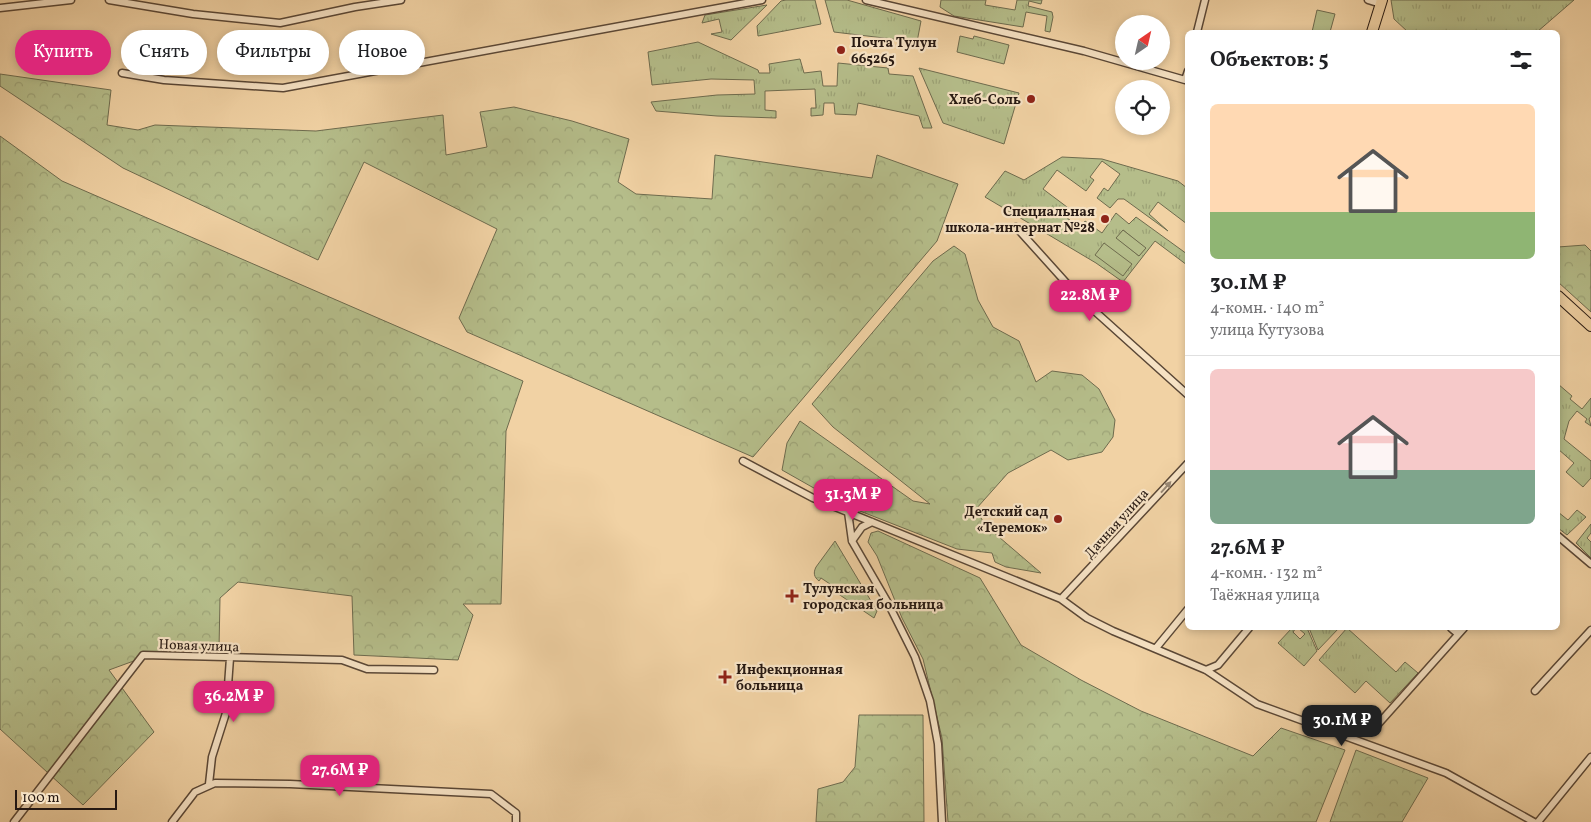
<!DOCTYPE html>
<html lang="ru">
<meta charset="utf-8">
<style>
:root{--surface:#fff;--page:#f6f6f6;--text:#202124;--muted:#757577;--line:#e0e0e0;--accent:#db2777}
body{margin:0;font-family:Vollkorn,serif;background:var(--page);color:var(--text);height:100vh;display:flex;flex-direction:column;font-size:19px;white-space:nowrap}
*{box-sizing:border-box;margin:0}
p{font-size:16px;color:var(--muted)}
.icon{flex:none;width:28px;height:28px;fill:none;stroke:currentColor;stroke-width:2;stroke-linecap:round;stroke-linejoin:round}
.map{position:relative;flex:1;overflow:hidden}
.panel{position:absolute;left:1185px;top:30px;width:375px;height:600px;display:flex;flex-direction:column;background:var(--surface);border-radius:8px;box-shadow:0 2px 8px #0003}
.panel>*{flex:none}
.top-card{position:absolute;left:15px;top:30px;width:475px;height:45px;display:flex;gap:10px}
.needle{width:32px;rotate:34deg}
.controls{position:absolute;left:1115px;top:15px;display:grid;gap:10px}
.controls a{display:grid;place-items:center;width:55px;height:55px;border-radius:50%;background:var(--surface);box-shadow:0 2px 8px #0003;font-size:25px}
.scale{position:absolute;left:15px;bottom:12px;width:102px;box-sizing:border-box;padding-left:5px;border:2px solid #271912;border-top:0;font-size:14px;line-height:18px;white-space:nowrap;color:#271912;-webkit-text-stroke:4px #f6e2c4;paint-order:stroke}
.price{position:absolute;translate:-50% -42px;padding:0 11px;border-radius:10px;background:var(--accent);color:#fff;font-size:16px;line-height:32px;filter:drop-shadow(0 1px 2px #0008)}
.price::after{content:'';position:absolute;left:50%;top:30px;width:15px;height:11px;margin-left:-8px;background:inherit;clip-path:polygon(0 0,100% 0,50% 100%)}
.price.selected{background:#222;color:#fff}
ul{padding:0;list-style:none}
li{display:grid;align-content:center;gap:10px;height:265px;padding:0 25px}
li+li{border-top:1px solid var(--line)}
li span{display:grid;place-items:center;height:155px;border-radius:8px;color:#555}
li>.icon{margin-inline-start:auto}
span .icon{width:90px;height:90px;fill:#fffc;stroke-width:1}
li b{font-size:21px}
h2{display:flex;justify-content:space-between;align-items:center;height:60px;padding:0 25px;font-size:21px}
.chip{padding:0 18px;border-radius:22px;background:var(--surface);box-shadow:0 2px 8px #0003;font-size:18px;line-height:45px}
.chip.selected{background:var(--accent);color:#fff}
.map>svg:first-child{display:block}
</style>
<div class="map">
<svg width="1591" height="822" viewBox="0 0 1591 822">
<defs>
<pattern id="grass-tufts" width="24" height="20" patternUnits="userSpaceOnUse" patternTransform="scale(1.25)"><rect width="24" height="20" fill="#b5bd8a"/><path d="M3 7l-1-3M5 7V3M7 7l1-3M15 17l-1-3M17 17v-4M19 17l1-3" fill="none" stroke="#9ca276"/></pattern>
<pattern id="forest-crowns" width="20" height="18" patternUnits="userSpaceOnUse" patternTransform="scale(1.25)"><rect width="20" height="18" fill="#b5bd8a"/><path d="M2 6a3 3 0 1 1 6 0M12 15a3 3 0 1 1 6 0" fill="none" stroke="#9ca276"/></pattern>
</defs>
<rect width="100%" height="100%" fill="#f1d2a4"/>
<filter id="stains"><feTurbulence type="fractalNoise" baseFrequency=".004" numOctaves="4"/><feColorMatrix values="0 0 0 0 .2 0 0 0 0 .09 0 0 0 0 .02 0 0 0 .5 -.17"/></filter>
<radialGradient id="worn" r=".72"><stop offset=".6" stop-color="#630" stop-opacity="0"/><stop offset="1" stop-color="#630" stop-opacity=".3"/></radialGradient>
<path fill="url(#grass-tufts)" stroke="#6e6b4e" fill-rule="evenodd" d="M786 0H815L821 24 758 36 757 26 781 1Z
M825 0H847L921 21 917 42 834 32Z
M941 0H986L985 5 1015 10 1017 0H1042L1041 4 1029 1 1028 6 1052 12 1053 17 1050 32 1045 31 1047 16 1026 12 1023 27 954 16 940 7Z
M1391 0H1574L1537 32H1408L1394 19Z
M767 5 731 40 711 34 722 32 719 19 702 23 705 15Z
M960 36 973 39 974 36 1009 45 1004 64 957 52Z
M698 42 758 70 759 73H770L769 64 800 59 804 73 821 71 823 86H837L838 63 888 68 889 74 913 76 932 128H923L919 116 858 103 856 115 835 114 834 103H824L823 115 811 116V108H816L815 89 765 91V110L776 111V118L717 116 656 111 651 102 717 95 755 94 754 80 711 79 652 85 648 52Z
M919 68 1019 93 1004 144 943 123Z
M1062 157 1102 159 1178 181 1187 188V224L1158 202 1149 214 1168 231 1124 199H1118L1110 208 1097 198 1104 188 1108 191 1120 174 1102 161 1090 177 1094 180 1086 191 1057 170 1043 189 1071 210 1066 217 1080 228 1085 221 1102 233 1116 213 1129 224 1136 217 1187 254V265L1155 241 1123 282 1096 263 985 197 1005 171 1024 180ZM1123 230 1145 248 1139 256 1117 238Z
M1558 384 1572 396 1570 399 1582 409 1591 398V416L1589 419 1591 426 1585 422 1587 419 1577 411 1569 421 1564 439 1591 461V478L1583 487 1566 472 1574 463 1558 449Z
M1577 510 1586 517 1567 535 1558 528V512L1568 520Z
M1591 524V533L1587 538 1591 542V558L1576 543Z
M1292 628H1296L1293 632 1300 639 1305 634 1298 628H1307L1317 651 1304 666 1278 643Z
M1309 628H1339L1318 650Z
M1347 628 1396 672 1405 662 1418 673 1390 703 1366 681 1355 693 1319 660Z"/>
<path fill="url(#forest-crowns)" stroke="#6e6b4e" d="M0 74 111 90 107 125 138 130 155 125 316 131 443 115 446 155 487 147 480 112 514 107 572 121 629 139 618 182 636 194 712 199 715 155 872 178 877 155 958 184 937 241 753 457 467 332 459 318 497 229 364 162 318 260 123 168 0 86Z
M0 136 62 181 523 381 506 431 501 604H463L473 615 458 660 354 655 352 596 238 582 220 598 219 649 172 647 109 670 154 732 83 805 0 729Z
M1585 245 1591 251V312L1558 282V247Z
M954 246 965 254 978 300 993 327 1019 341 1036 382 1052 371 1082 375 1099 389 1115 420 1113 437 1102 452 1068 460 1051 450 1008 473 976 509 985 525 1041 573 1006 567 995 562 992 553 957 549 842 504 782 470 787 443 800 421 913 501 930 504 833 427 812 404 933 261Z
M878 531 980 578 1021 645 1081 680 1141 711 1253 756 1281 728 1345 750 1316 822H948L942 738 923 659 902 618 877 556 868 542 871 533Z
M835 541 877 611 874 618 828 587 830 584 821 578 819 581C814 577 813 573 816 567Z
M859 715H923L924 822H816L818 789 843 782 855 767Z
M1356 750 1428 778 1402 822H1330Z"/>
<path fill="#b5bd8a" stroke="#6e6b4e" d="M1317 10 1335 14 1330 32H1312Z
M1123 230 1146 248 1139 256 1116 238Z
M1104 243 1132 264 1123 276 1095 255Z"/>
<g fill="none" stroke-linecap="round" stroke-linejoin="round">
<g stroke="#5a4736" stroke-width="9">
<path id="minor" d="M109 0 193 14 280 23 355 7 401 0
M866 0 1084 51 1185 80 1188 71
M1368 0 1381 4
M0 8 71 0
M1197 32 1205 0
M122 73 164 80 283 88 762 0
M1016 227 1079 297 1188 395
M743 461 813 498 1061 599 1087 618 1113 631 1206 670 1257 704 1446 773 1534 822
M848 512 852 541 888 603 915 657 930 701 938 744 942 822
M1558 536 1591 564
M852 541 862 527 872 522
M1061 599 1188 463
M1451 628 1458 634
M1156 648 1188 609
M1206 670 1218 665 1249 628
M1535 691 1591 630
M1372 731 1464 628
M209 784 212 757 226 713 230 658
M14 822 143 655 342 660 367 669 434 670
M172 822 195 792 215 783 290 784 491 794 516 813V822
M1538 822 1591 757"/>
</g>
<g stroke="#271912" stroke-width="12">
<path id="trunk" d="M1372 32 1382 0
M1558 296 1591 326"/>
</g>
<use href="#minor" stroke="#f6e2c4" stroke-width="6"/>
<use href="#trunk" stroke="#f1d2a4" stroke-width="10"/>
</g>
<defs><path id="oneway-solid" d="M-6-.8H1V-3.2L6.5 0L1 3.2V.8H-6Z" transform="scale(1.25)"/></defs>
<use fill="#998874" href="#oneway-solid" transform="translate(1166 487) rotate(-48)"/>
<g fill="#8f2418" stroke="#f6e2c4" stroke-width="2">
<circle cx="841" cy="50" r="5"/>
<circle cx="1031" cy="99" r="5"/>
<circle cx="1105" cy="219" r="5"/>
<circle cx="1058" cy="519" r="5"/>
<path d="M789.5 588.5h5v5h5v5h-5v5h-5v-5h-5v-5h5z"/>
<path d="M722.5 669.5h5v5h5v5h-5v5h-5v-5h-5v-5h5z"/>
</g>
<g text-anchor="middle" stroke-width="4.5" stroke-linejoin="round" paint-order="stroke">
<g font-size="14" font-weight="bold" fill="#271912" stroke="#f6e2c4" text-anchor="start">
<text x="851" y="47">Почта Тулун<tspan x="851" dy="16">665265</tspan></text>
<text x="1021" y="104" text-anchor="end">Хлеб-Соль</text>
<text x="1095" y="216" text-anchor="end">Специальная<tspan x="1095" dy="16">школа-интернат №28</tspan></text>
<text x="1048" y="516" text-anchor="end">Детский сад<tspan x="1048" dy="16">«Теремок»</tspan></text>
<text x="803" y="593">Тулунская<tspan x="803" dy="16">городская больница</tspan></text>
<text x="736" y="674">Инфекционная<tspan x="736" dy="16">больница</tspan></text>
</g>
<g font-size="14" fill="#271912" stroke="#f6e2c4">
<text transform="translate(1116 523) rotate(-48)" y="5">Дачная улица</text>
<text transform="translate(199 645) rotate(2)" y="5">Новая улица</text>
</g>
</g>
<rect width="100%" height="100%" filter="url(#stains)"/>
<rect width="100%" height="100%" fill="url(#worn)"/>
</svg>
<div class="controls">
<a><svg class="needle" viewBox="-14 -14 28 28"><path d="M0-13l5 13h-10z" fill="#e53935"/><path d="M0 13l5-13h-10z" fill="#757577"/></svg></a>
<a><svg class="icon" aria-label="locate" viewBox="0 0 24 24"><circle cx="12" cy="12" r="6"/><path d="M12 2v4M12 18v4M2 12h4M18 12h4"/></svg></a>
</div>
<div class="scale">100 m</div>
<b class="price" style="left:1090px;top:322px">22.8M ₽</b>
<b class="price" style="left:853px;top:521px">31.3M ₽</b>
<b class="price" style="left:234px;top:723px">36.2M ₽</b>
<b class="price selected" style="left:1342px;top:747px">30.1M ₽</b>
<b class="price" style="left:340px;top:797px">27.6M ₽</b>
<div class="top-card">
<a class="chip selected">Купить</a>
<a class="chip">Снять</a>
<a class="chip">Фильтры</a>
<a class="chip">Новое</a>
</div>
<section class="panel">
<h2>Объектов: 5<svg class="icon" aria-label="filters" viewBox="0 0 24 24"><path d="M4 7h16M4 17h16"/><circle cx="9" cy="7" r="2"/><circle cx="15" cy="17" r="2"/></svg></h2>
<ul>
<li><span style="background:linear-gradient(#ffd9b3 70%,#8fb573 0)"><svg class="icon" aria-label="home" viewBox="0 0 24 24"><path d="M3 11l9-7 9 7M6 9v11h12V9"/></svg></span><div><b>30.1M ₽</b><p>4-комн. · 140 m²</p><p>улица Кутузова</p></div></li>
<li><span style="background:linear-gradient(#f6c9c9 65%,#7fa58c 0)"><svg class="icon" aria-label="home" viewBox="0 0 24 24"><path d="M3 11l9-7 9 7M6 9v11h12V9"/></svg></span><div><b>27.6M ₽</b><p>4-комн. · 132 m²</p><p>Таёжная улица</p></div></li>
</ul>
</section>
</div>
